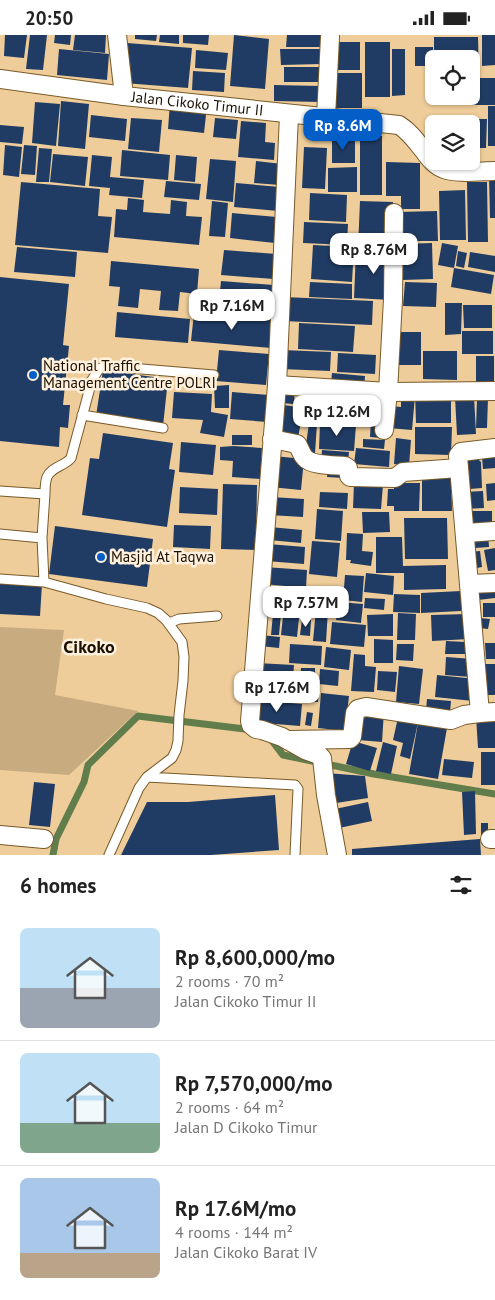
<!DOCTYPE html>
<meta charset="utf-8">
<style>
:root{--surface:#fff;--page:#f6f6f6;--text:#222;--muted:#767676;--line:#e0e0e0;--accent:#035ec7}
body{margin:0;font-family:"PT Sans",sans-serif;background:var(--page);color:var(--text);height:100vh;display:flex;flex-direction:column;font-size:19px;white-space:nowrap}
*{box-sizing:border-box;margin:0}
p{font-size:16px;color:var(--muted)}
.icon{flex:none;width:28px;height:28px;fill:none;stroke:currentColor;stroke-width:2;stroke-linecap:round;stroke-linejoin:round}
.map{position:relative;height:820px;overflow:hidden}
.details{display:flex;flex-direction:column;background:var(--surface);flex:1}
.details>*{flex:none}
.tools{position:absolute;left:425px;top:15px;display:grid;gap:10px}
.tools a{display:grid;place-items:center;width:55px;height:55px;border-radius:8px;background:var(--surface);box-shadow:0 1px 4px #0004;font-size:25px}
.price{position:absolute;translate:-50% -42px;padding:0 11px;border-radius:10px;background:#fff;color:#222;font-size:16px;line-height:32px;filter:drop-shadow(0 1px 2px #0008)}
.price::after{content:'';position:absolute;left:50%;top:30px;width:15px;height:11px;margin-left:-8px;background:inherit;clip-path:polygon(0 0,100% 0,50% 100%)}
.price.active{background:var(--accent);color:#fff}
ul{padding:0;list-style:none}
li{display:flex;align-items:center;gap:15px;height:125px;padding:0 20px}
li+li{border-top:1px solid var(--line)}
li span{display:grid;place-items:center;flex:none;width:140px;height:100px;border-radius:8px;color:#555}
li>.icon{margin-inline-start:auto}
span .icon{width:60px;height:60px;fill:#fffc;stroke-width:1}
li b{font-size:21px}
h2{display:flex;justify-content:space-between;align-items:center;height:60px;padding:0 20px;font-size:21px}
.status{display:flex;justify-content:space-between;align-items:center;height:35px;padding:0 25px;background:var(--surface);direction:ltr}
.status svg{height:14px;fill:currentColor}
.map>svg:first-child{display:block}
</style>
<div class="status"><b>20:50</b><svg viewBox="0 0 49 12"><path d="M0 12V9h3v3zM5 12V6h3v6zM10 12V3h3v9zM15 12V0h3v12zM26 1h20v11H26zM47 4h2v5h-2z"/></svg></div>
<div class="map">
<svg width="495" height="820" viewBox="0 0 495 820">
<rect width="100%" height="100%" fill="#efcd9a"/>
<path fill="#c8ab7f" d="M0 592 64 595 55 660 138 676 69 740 0 735Z"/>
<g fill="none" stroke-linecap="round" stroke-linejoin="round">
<path stroke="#617d4c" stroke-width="7" d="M270 703 283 720 374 739 495 759
M53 820 56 804 84 747 88 730 138 681 253 695"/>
</g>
<path fill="#213c64" d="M5 0H27L24 23 4 21Z
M30 0H47L43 35 26 34Z
M55 0H71L70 10 54 8Z
M75 0H106L105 18 73 15Z
M135 0H157L156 6 135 4Z
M160 0H179V9L159 7Z
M183 0H209L208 10 183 8Z
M234 0 269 4 265 54 230 51Z
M287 0H322V12H286Z
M482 0H495V30L482 31Z
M434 2H478L479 42H471V24H434Z
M337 7H360V35H337Z
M365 7H390V62H365Z
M127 8 192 13 188 53 124 48Z
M415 12H433V31H415Z
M59 14 109 19 107 45 57 40Z
M280 14H321V29L281 30Z
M392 14H405V60L392 61Z
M196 15 228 18 226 35 195 33Z
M284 32H320V47H284Z
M193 36 225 38 224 57 192 55Z
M331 38H362V73H331Z
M471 43H495V70H442V61H471Z
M274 50 320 51V67L274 66Z
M61 66 89 69 85 114 58 111Z
M35 67 60 69 56 111 32 108Z
M170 68 207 71 204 98 168 94Z
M488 71H495V111H488Z
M91 80 127 84 125 106 89 102Z
M131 83 162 85 159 117 128 114Z
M215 83 238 85 236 104 213 102Z
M442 84H487L486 113H471V89H442Z
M241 86 266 88 265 107 275 108 274 125 238 122Z
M0 90 24 92 22 109 0 107Z
M360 101H382V160H360Z
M332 105H355V128H332Z
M5 110 22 112 19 142 3 140Z
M24 110 37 111 35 140 21 139Z
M304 112 327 113 325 154 302 153Z
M39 113 52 114 49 147H36Z
M122 115 170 120 168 145 120 141Z
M53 119 88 122 85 151 50 147Z
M92 120 112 122 110 142 144 145 142 163 109 160 110 153 89 151Z
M176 120 197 122 195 147 174 145Z
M210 124 236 126 233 167 206 164Z
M256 126 282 129 280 150 254 148Z
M386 127 420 128V174H401V161H386Z
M357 132V157H328V133Z
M489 141H495V183H490Z
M166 146 201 149 199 165 164 162Z
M21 147 100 154 98 181 112 182 108 218 15 210Z
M467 147H487L488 207H468Z
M236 148 280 152 278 176 234 172Z
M465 155 466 205H440L439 156Z
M310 158 347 160 346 187 309 185Z
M128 163 144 165 143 177 170 179 171 165 187 167 186 181 202 182 199 210 114 202 116 174 127 175Z
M212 166 228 168 225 202 209 201Z
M360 166 393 167 391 215 358 213Z
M437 176 438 206H398L397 177Z
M232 178 277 182 275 208 230 203Z
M304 187 348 189 347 210 303 208Z
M432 208 433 244 403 245 402 209Z
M442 208 458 211 454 233 438 230Z
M313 210 354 212 352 247 311 244Z
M17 212 77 217 75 242 14 237Z
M224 215 276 219 274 244 221 240Z
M356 216 394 218 391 265 354 263Z
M458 216 467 218 464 233 456 231Z
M470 217 495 221V237L468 232Z
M111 226 199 234 197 259 180 257 178 276 159 275 161 256 140 254 138 273 118 271 120 252 109 251Z
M454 233 494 240 491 259 451 252Z
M0 242 69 249 63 310 69 311 63 370H70L68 393 60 392 59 412 0 406Z
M221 246 274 250 271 282 218 277Z
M310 247 352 249V264L309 262Z
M405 247 437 248 436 272 403 271Z
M284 262 373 266 372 290 283 286Z
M445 268H462L461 299 445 300Z
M463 270H492V293H464Z
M117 277 190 284 188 308 115 302Z
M194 278 273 285 271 313 191 306Z
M299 288 355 291 353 317 298 314Z
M462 296H493V319H462Z
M394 297H421V330H394Z
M219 315 269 319 266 350 216 346Z
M282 315 331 317 330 336 281 334Z
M423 316H457V345L423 344Z
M338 318 376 320 375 339 337 337Z
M476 321H494V348H476Z
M103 335 168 344 163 391 96 381Z
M332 338 365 341 364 354 331 350Z
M229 350V373H215L214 351Z
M279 352 295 353 294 369 279 368Z
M299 355 313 356 312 380H296L302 381 298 403 280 400 284 370 297 372Z
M318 355 326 356 322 384 314 383Z
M174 357 212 359 211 377 228 380 224 402 200 398 203 385 172 383Z
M232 357 269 360 267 387 230 384Z
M337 357 365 359 364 370 337 368Z
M372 358 383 359 380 382 369 381Z
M415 358H451V388H416Z
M401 360 415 361 412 395 388 393 390 371 401 372Z
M474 361 476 399 457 400 455 362Z
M477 363H488L487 393H476Z
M326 371H367V388L326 387Z
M371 385 381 386V403L370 402Z
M309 388 317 389 315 418 305 417Z
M320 388 356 390 354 416 319 414Z
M415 392H452L451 420 415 419Z
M103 398 173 408 169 434 175 435 167 492 82 480 90 423 99 424Z
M232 400H252V410H232Z
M396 403 411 405 409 431 394 429Z
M363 404 385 405 384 414 363 412Z
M181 407 216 410 213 440 179 437Z
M234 411 262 413 260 444 232 442 233 426 220 425V412Z
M356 413 390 416 389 432 354 429Z
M322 415 349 417 348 428 321 427Z
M274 421 304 424 301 455 270 452Z
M475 421 481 427 482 453 470 454 469 436H462V422Z
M495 421V433L483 434 482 422Z
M328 432 345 433 344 443 327 442Z
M422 442H451L452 476H422Z
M354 448 383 450 381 474 353 473Z
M394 448H420L419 476H394V471H387L388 454H394Z
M495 448V465L487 466 486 449Z
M223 449 257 450 256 515 221 514Z
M180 452 218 454 217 480 179 478Z
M483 456 484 473 464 474 463 457Z
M320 457 348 458 347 474 319 472Z
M271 462 304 464 303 482 269 480Z
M317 474 343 476 341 506 315 504Z
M467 476H492V492L467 493Z
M362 477H389L390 497 363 498Z
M404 483H447L448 524H405Z
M174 490 211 491 210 514 173 512Z
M55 491 153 504 147 552 49 539Z
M270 492 302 495 301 508 269 505Z
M488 497 489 512 475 513 473 499Z
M347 498 363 499 362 516 373 517 371 531 350 528 351 525H346Z
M376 502H402L403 531 446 530V554L404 555V538H376Z
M312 506 340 508 337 542 309 539Z
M268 509 305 512 304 529 266 526Z
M495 513V535L488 536 484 515Z
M480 516 482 532 471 534 469 517Z
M265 532 307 535 306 553 264 549Z
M366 538 394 541 393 560 364 557Z
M345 540 364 541 362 567 343 565Z
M0 546 42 549 40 581 0 579Z
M495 551V563L478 565 477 553Z
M461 556V576L421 578V558Z
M282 558 300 559 298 576 281 575Z
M394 559 420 560V578L393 577Z
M365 563 385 564 384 575 364 573Z
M303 567 315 568 313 582 302 581Z
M338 567 363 569 361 588 336 585Z
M483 568H495V582H483Z
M316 574 328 575 326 607 313 606Z
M398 578 416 579 415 605H397Z
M273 579H281L279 600H271Z
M393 579V601H368L367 580Z
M468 579 469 604 432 606 431 580Z
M283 581 299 583 297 602 281 600Z
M480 583 490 584 488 594 479 593Z
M302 584 311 585 310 601 300 600Z
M332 587 366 590 364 612 330 609Z
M261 600 280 602 279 613 260 611Z
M374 604 393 605V628H374Z
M446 606 466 607 465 619H445Z
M485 608H495V624H486Z
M290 609 322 611 321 630 289 628Z
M397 609H414L413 626 396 625Z
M326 612 351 615 349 635 324 632Z
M354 619 365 620V631L376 632 374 657 351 656Z
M446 622 473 624 471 642 445 640Z
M257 628 294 630 293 644 257 642Z
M483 629H495V660H483Z
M399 631 423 634 419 669 396 667Z
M301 633H315V649L300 648Z
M320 634 339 636 338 651 319 649Z
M378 636 397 637 395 657 377 655Z
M437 640 476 644 473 666 435 662Z
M259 645 290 646 289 665 258 663Z
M292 651 303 652 302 667H291Z
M308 651 319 653 318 667 306 666Z
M321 658 349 661 345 696 318 693Z
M427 664 451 666 450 677 426 675Z
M254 665 302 669 300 691 252 687Z
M361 675 384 676 382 707 358 705Z
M307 677 313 678 311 691 305 690Z
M399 678 419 683 410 724 400 721 403 708 393 705Z
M495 680V713H478L476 681Z
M418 688 447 693 438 744 409 739Z
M353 706 377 713 370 736 346 729Z
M383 707 397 711 391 739 376 736Z
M481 717H495V750H481Z
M444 724 474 727 472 743 442 740Z
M326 738 365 741 368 763 330 769Z
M34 747 55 749 50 792 29 790Z
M475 756 476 799 464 800 462 757Z
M275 760 279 815 211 820H121L147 767H188Z
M368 767 372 786 339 793 335 774Z
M481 788H488V808H481Z
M480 804 481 820H352V814Z"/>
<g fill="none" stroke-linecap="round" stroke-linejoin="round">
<g stroke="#785a29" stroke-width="11">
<path id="service" d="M82 380 163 393
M0 456 45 459 42 503 44 547
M45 459C45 454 45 447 47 442 51 432 65 431 71 423L92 345 99 334 106 331 214 340
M0 499 42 503
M0 544 44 547 106 564 147 573 158 578 166 585 182 607 184 622 183 646 179 680 178 706 176 715 172 723 147 742 139 753 109 820
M169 588 179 584 217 581
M147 742 295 750 298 754 295 820"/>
</g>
<g stroke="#785a29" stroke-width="20">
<g id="minor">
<path d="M117 0 124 61"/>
<path id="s1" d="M0 44 124 61 399 90C410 97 416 106 424 116 429 123 435 131 444 134 455 139 482 136 495 136"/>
<path d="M289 80 277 350 250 686 251 690 256 694 262 695 282 702 305 715 319 720 322 723 326 760 337 820"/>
<path d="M326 82 330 2"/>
<path d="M277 350 388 357 495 356"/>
<path d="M384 395 388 357 393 264 394 178"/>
<path d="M272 404 297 409C300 413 301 419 305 423 312 431 335 430 345 431L348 433 349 441 350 442 395 443 403 437 459 433"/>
<path d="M495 413 461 417 458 421 480 678 495 677"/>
<path d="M466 498 495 496"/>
<path d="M469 549 495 548"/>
<path d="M288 705 350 704 352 702 355 678 358 674 366 672 451 685 464 680 480 678"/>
<path d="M0 800 44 804"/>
<path d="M490 804H495"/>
</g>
</g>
<use href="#service" stroke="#fff" stroke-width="9"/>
<use href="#minor" stroke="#fff" stroke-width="18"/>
</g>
<g fill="#035ec7" stroke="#fff1dd" stroke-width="2">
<circle cx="33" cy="340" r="5"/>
<circle cx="101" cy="522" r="5"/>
</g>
<g text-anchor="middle" stroke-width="5" stroke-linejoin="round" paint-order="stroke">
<g font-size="15" fill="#1c1000" stroke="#fff1dd">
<text dy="5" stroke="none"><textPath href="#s1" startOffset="199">Jalan Cikoko Timur II</textPath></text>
</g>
<g font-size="15" fill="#1c1000" stroke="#fff1dd" text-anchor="start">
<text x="43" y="336">National Traffic<tspan x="43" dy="17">Management Centre POLRI</tspan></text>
<text x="111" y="527">Masjid At Taqwa</text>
</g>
<g font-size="18" font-weight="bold" fill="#1c1000" stroke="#fff1dd">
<text x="89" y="618">Cikoko</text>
</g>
</g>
</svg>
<div class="tools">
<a><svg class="icon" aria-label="locate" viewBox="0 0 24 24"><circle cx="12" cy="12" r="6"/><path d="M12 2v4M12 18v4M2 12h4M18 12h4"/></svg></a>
<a><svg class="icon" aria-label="layers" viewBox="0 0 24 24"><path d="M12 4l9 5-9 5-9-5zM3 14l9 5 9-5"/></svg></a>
</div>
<b class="price active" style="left:343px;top:116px">Rp 8.6M</b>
<b class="price" style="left:374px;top:240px">Rp 8.76M</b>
<b class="price" style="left:232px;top:296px">Rp 7.16M</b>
<b class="price" style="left:337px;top:402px">Rp 12.6M</b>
<b class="price" style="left:306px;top:593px">Rp 7.57M</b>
<b class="price" style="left:277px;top:678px">Rp 17.6M</b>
</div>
<section class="details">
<h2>6 homes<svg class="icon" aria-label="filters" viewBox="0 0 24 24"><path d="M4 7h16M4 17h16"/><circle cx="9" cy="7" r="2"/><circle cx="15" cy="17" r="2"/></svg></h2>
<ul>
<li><span style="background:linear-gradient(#bfe0f5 60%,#9aa5b1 0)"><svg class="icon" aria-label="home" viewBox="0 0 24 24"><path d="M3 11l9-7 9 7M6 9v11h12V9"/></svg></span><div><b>Rp 8,600,000/mo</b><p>2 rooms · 70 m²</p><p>Jalan Cikoko Timur II</p></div></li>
<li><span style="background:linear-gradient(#bfe0f5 70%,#7fa58c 0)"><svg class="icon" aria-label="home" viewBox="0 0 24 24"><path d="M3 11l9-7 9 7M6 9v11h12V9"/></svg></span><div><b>Rp 7,570,000/mo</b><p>2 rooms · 64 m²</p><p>Jalan D Cikoko Timur</p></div></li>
<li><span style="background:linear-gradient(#a9c7e8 75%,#b9a48a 0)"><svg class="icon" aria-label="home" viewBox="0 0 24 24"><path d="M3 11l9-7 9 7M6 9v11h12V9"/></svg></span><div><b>Rp 17.6M/mo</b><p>4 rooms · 144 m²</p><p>Jalan Cikoko Barat IV</p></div></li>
</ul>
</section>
